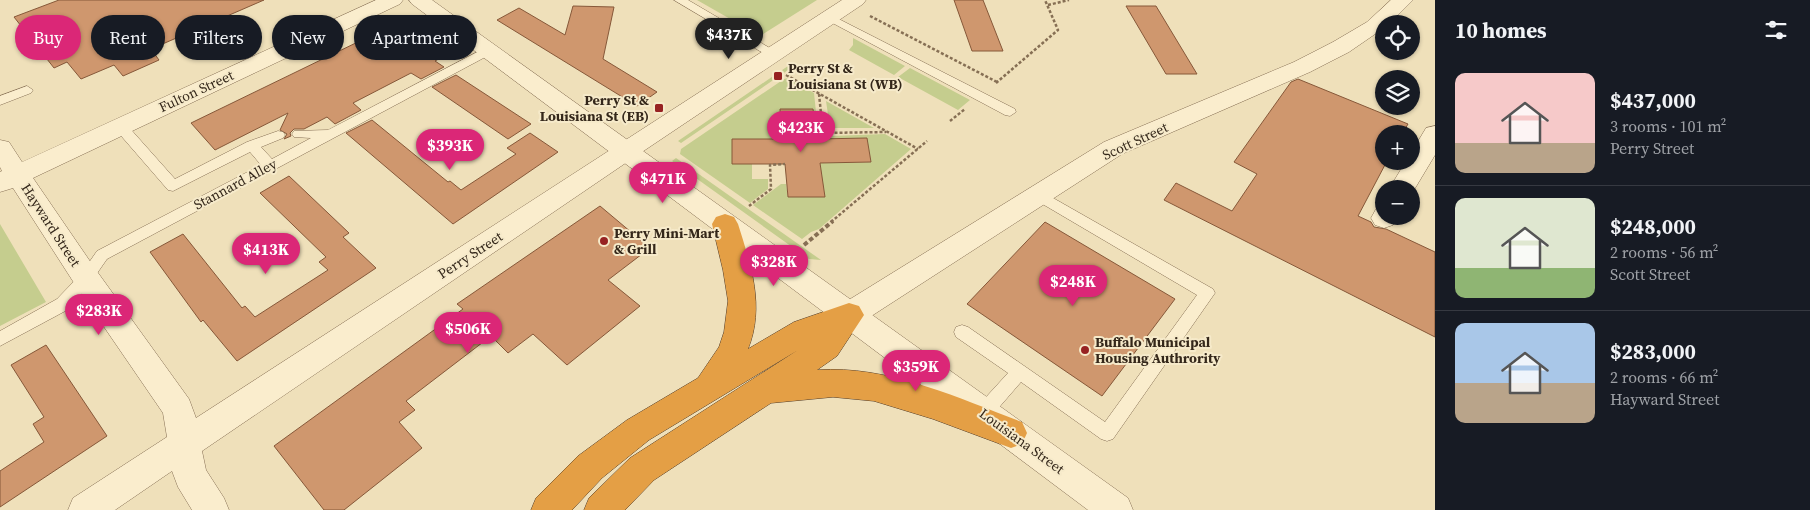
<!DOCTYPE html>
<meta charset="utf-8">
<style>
:root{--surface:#171b24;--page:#20242c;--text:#f1f3f6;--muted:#9ea1a6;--line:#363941;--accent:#db2777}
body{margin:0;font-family:"Source Serif 4",serif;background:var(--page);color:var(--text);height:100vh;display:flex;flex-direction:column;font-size:19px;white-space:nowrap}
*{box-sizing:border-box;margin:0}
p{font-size:16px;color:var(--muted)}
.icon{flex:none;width:28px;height:28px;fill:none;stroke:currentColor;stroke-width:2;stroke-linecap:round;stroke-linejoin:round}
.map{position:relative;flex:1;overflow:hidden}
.sheet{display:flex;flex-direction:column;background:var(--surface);width:375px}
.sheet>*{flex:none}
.top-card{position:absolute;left:15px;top:15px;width:475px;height:45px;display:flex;gap:10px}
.buttons{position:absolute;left:1375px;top:15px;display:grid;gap:10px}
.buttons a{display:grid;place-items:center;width:45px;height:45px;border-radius:50%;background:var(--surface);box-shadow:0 1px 4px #0004;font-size:25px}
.price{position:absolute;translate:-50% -42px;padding:0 11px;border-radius:18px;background:var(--accent);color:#fff;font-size:16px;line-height:32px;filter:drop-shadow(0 1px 2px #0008)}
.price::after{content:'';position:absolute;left:50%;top:30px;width:15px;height:11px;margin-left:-8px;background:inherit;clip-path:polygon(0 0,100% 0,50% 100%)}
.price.selected{background:#222;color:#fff}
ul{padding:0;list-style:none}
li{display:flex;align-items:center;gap:15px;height:125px;padding:0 20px}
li+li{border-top:1px solid var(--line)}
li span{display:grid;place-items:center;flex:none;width:140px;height:100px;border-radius:10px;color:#555}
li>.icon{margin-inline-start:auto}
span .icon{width:60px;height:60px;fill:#fffc;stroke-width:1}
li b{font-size:21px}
h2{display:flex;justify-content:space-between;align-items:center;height:60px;padding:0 20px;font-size:21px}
.pill{padding:0 18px;border-radius:22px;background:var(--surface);box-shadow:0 1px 4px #0004;font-size:18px;line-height:45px}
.pill.selected{background:var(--accent);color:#fff}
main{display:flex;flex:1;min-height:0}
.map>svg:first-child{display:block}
</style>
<main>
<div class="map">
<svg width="1435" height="510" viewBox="0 0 1435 510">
<rect width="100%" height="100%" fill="#efe0ba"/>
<path fill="#c5cd8e" d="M697 0H817L760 36Z
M853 38 905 66 894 75 849 50 853 45Z
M788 66 791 68 681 143 678 141Z
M910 68 970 100 958 110 898 77Z
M788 78 814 93 818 131H816L813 109H780L782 139H732V164H752V179H768V189L750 203 680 154 681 149 784 79Z
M826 101 874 128H830Z
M885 134 911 149 819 229 811 232 802 239 753 205 781 184H786L788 197H824L820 163 871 162 867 139H831V136Z
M676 158 821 260 809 259 672 161Z
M0 224 46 302 0 326Z"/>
<path fill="#cf976e" stroke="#865839" d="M59 0H264L151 49 159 60 123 76 114 65 81 79 67 62 54 68 14 17Z
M954 0H983L1003 51H972Z
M573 6 614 7 603 59 657 92 637 106 497 20 519 8 565 35Z
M1126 6H1156L1197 74H1166Z
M399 22 444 56 435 61 444 67 421 79 411 73 353 103 361 110 335 124 327 117 304 129H294L290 133 291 136 284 139 287 134 280 130 288 113 215 150 191 123Z
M456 75 531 124 508 139 432 87Z
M1298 79 1408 124 1402 134H1384V161H1387L1358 216 1371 222 1374 227 1386 229 1435 252V337L1164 200 1176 183 1232 211 1257 174 1234 162 1291 82Z
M780 109H813L817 139 867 138 871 162 820 163 825 197H788L785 164H732V139H782Z
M372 120 448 182 450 181 461 190 516 154 507 148 530 133 558 152 453 224 346 133Z
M289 176 349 233 343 237 376 268 237 361 203 320 201 322 150 252 183 234 242 308 245 306 255 317 328 270 319 262 326 257 260 193Z
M600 206 650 248 608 280 640 306 567 365 533 334 508 353 491 336 406 401 415 410 399 422 422 448 344 510H324L274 446 463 309 457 304Z
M1045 222 1175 299 1102 396 967 304Z
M46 345 107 436 0 507V471L44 442 33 424 44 417 11 365Z"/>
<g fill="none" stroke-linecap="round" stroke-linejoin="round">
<g stroke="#866f54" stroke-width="1">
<path id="service" d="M674 0H688L780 54 774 58 770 57Z
M829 14 1015 109 1016 112 1010 116 1005 115 825 19 823 17Z
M487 47 493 51 491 54 107 259 91 282 69 309 0 346V331L57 299 81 274 97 251 261 165 250 152 173 191 168 190 116 130 114 127 116 124H126L175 179 247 142 278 131 283 132 285 135 283 138 261 147 272 159 311 138 294 137 292 134 294 131 328 130Z
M27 86 33 90 31 93 0 105V96Z
M1039 190 1213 289 1215 293 1113 439 1107 441 1101 439 1021 382 989 419 983 421 977 419 974 413 977 407 1008 373 956 337 954 332 956 327 962 325 968 327 1105 422 1197 295 1034 199 1032 195 1034 191Z"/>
</g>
<g stroke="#866f54" stroke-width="1">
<path id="minor" d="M376 0H403L400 4 33 178 96 270 189 399 196 418 842 0H866L863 4 633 158 202 451 206 470 224 498 229 510H192L178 487 172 471 115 510H68L73 498 167 437 163 413 76 286 13 188 0 192V172L2 171 0 167V140L9 142 22 162Z
M1391 0H1413L1389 24H1384L1381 30 1349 52 1310 72 1122 154 859 324 849 327 839 324 834 315 839 306 1104 142 1294 62 1333 42 1367 22Z
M1435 126V155L1411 195V189H1389L1406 161H1411V153L1426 128Z
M1384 207V216H1398L1393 225 1384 228 1375 225 1371 218 1376 209Z"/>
</g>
<g stroke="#866f54" stroke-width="1">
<path id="tertiary" d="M409 0H432L1128 498 1133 510H1088L412 4Z"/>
</g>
<g stroke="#533d29" stroke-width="1">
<path id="motorway" d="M725 214 734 217 738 224C751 265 765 307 748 349L794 322 849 303 859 306 864 315 837 356 817 370C888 365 958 398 1022 422L1027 433 1022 444 1011 448 933 419 874 401 833 397 771 403 654 480 625 510H584L589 498 630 458 798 350 649 440 602 478 572 510H531L536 498 578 456 627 420 698 378 719 347 724 332 728 301 723 270 712 224 716 217Z"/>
</g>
<path stroke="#866f54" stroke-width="2.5" stroke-dasharray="3 2" stroke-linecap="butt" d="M1048 5 1069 0
M870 16 997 82
M786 75 918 149
M996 83 1058 30 1045 0
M819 94 823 133
M950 121 965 109
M817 139 823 133 886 132
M749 206 771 189 770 165 785 164
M831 222 927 141"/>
<path stroke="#866f54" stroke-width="4" stroke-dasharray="4.5 2.5" stroke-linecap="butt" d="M804 245 833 221"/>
<use href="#service" fill="#faedcd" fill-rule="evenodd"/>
<use href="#minor" fill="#faedcd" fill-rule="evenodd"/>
<use href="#tertiary" fill="#faedcd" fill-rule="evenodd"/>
<use href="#motorway" fill="#e49f45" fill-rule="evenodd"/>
</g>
<g fill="#972222" stroke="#f6eaca" stroke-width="2">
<rect x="773" y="71" width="10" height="10" rx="2.5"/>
<rect x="654" y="103" width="10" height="10" rx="2.5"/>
<circle cx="604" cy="241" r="5"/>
<circle cx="1085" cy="350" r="5"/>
</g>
<g text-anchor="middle" stroke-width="4" stroke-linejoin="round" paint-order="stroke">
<g font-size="14" font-weight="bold" fill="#34271a" stroke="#f6eaca" text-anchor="start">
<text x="788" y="73">Perry St &amp;<tspan x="788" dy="16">Louisiana St (WB)</tspan></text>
<text x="649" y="105" text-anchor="end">Perry St &amp;<tspan x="649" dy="16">Louisiana St (EB)</tspan></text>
<text x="614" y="238">Perry Mini-Mart<tspan x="614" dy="16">&amp; Grill</tspan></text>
<text x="1095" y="347">Buffalo Municipal<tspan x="1095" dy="16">Housing Authrority</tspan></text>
</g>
<g font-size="14" fill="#34271a" stroke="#f6eaca">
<text transform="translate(196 91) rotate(-25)" y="5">Fulton Street</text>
<text transform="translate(1135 141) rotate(-25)" y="5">Scott Street</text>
<text transform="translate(235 184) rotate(-28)" y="5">Stannard Alley</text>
<text transform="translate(51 225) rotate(57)" y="5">Hayward Street</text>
<text transform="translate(470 255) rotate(-33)" y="5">Perry Street</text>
<text transform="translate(1022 441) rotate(36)" y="5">Louisiana Street</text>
</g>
</g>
</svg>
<div class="buttons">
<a><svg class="icon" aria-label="locate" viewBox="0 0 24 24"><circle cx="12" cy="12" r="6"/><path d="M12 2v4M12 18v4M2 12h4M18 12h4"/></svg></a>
<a><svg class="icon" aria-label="layers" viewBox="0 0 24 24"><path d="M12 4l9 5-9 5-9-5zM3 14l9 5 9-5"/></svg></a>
<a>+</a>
<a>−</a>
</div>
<b class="price selected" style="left:729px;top:60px">$437K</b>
<b class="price" style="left:801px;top:153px">$423K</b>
<b class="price" style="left:450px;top:171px">$393K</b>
<b class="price" style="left:663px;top:204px">$471K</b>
<b class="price" style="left:266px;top:275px">$413K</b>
<b class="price" style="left:774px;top:287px">$328K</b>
<b class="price" style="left:1073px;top:307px">$248K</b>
<b class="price" style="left:99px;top:336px">$283K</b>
<b class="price" style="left:468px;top:354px">$506K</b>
<b class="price" style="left:916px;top:392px">$359K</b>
<div class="top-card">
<a class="pill selected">Buy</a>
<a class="pill">Rent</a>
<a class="pill">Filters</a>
<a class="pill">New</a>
<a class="pill">Apartment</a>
</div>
</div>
<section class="sheet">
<h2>10 homes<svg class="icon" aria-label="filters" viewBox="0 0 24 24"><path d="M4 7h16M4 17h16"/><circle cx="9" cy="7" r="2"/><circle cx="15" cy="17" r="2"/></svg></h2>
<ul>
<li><span style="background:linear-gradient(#f6c9c9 70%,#b9a48a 0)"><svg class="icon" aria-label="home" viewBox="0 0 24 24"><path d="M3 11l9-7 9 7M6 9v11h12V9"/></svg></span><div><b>$437,000</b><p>3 rooms · 101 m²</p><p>Perry Street</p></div></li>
<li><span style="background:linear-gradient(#dfe7d0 70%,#8fb573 0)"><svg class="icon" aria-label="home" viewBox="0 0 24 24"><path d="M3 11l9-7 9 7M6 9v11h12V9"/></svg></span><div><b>$248,000</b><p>2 rooms · 56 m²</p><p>Scott Street</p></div></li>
<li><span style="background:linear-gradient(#a9c7e8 60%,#b9a48a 0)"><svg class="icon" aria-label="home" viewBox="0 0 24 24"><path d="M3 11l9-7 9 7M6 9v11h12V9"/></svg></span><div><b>$283,000</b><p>2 rooms · 66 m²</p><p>Hayward Street</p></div></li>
</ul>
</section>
</main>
